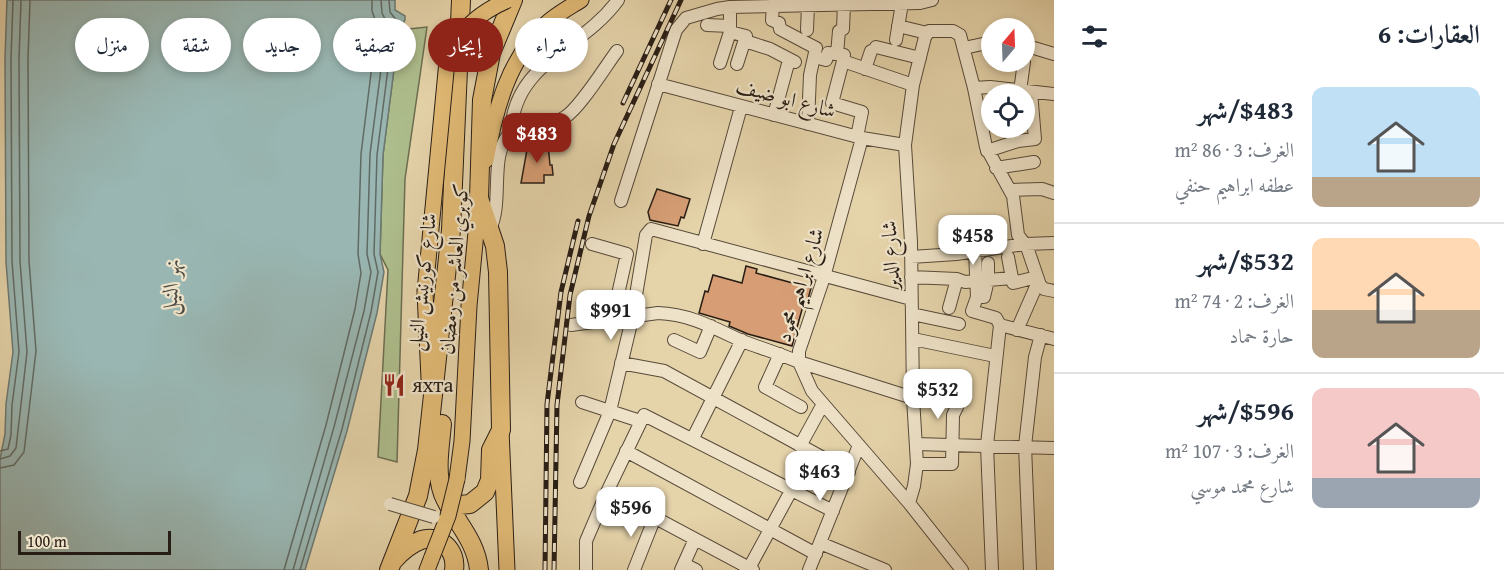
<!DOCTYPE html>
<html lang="ar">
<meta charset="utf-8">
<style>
:root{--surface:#fff;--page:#f2f2f3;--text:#1f2937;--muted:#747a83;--line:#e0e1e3;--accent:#8f2418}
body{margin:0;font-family:"Gentium Book Plus",Amiri,serif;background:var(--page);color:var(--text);direction:rtl;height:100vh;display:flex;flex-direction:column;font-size:22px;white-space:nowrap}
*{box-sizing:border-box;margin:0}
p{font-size:20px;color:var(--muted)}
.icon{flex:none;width:33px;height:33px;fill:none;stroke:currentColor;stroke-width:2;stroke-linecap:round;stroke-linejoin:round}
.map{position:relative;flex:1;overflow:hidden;direction:ltr}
.sheet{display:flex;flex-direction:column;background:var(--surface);width:450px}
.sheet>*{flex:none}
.hud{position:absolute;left:18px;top:18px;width:570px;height:54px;direction:rtl;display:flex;gap:12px}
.needle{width:39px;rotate:19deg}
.buttons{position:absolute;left:981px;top:18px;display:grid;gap:12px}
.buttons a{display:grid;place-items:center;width:54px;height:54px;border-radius:50%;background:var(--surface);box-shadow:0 3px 9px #0003;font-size:30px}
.scale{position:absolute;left:18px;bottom:15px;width:153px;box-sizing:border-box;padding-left:6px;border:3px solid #281d15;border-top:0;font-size:16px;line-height:21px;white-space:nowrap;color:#281d15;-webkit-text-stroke:4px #eee2c8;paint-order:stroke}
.price{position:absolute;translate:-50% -51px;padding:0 14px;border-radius:12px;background:#fff;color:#222;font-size:20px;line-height:39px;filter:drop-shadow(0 2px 3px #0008)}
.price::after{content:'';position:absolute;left:50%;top:36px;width:18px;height:14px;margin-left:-9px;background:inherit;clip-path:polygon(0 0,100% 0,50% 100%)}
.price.active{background:var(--accent);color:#fff}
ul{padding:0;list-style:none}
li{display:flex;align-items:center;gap:18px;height:150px;padding:0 24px}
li+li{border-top:2px solid var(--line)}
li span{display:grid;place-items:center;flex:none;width:168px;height:120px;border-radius:12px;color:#555}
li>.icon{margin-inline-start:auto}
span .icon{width:72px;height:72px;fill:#fffc;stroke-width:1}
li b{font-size:26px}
h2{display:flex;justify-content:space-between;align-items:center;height:72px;padding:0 24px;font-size:26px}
.pill{padding:0 21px;border-radius:27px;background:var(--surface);box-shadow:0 3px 9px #0003;font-size:21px;line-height:54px}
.pill.active{background:var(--accent);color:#fff}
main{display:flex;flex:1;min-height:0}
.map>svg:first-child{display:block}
</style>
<main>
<section class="sheet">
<h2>العقارات: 6<svg class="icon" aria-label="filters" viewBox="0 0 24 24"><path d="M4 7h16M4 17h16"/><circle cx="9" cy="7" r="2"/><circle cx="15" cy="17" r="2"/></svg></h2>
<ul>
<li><span style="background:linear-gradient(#bfe0f5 75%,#b9a48a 0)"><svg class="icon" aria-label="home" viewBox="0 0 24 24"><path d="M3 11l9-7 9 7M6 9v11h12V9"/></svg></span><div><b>$483/شهر</b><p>الغرف: 3 · 86 m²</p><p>عطفه ابراهيم حنفي</p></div></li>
<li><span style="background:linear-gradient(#ffd9b3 60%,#b9a48a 0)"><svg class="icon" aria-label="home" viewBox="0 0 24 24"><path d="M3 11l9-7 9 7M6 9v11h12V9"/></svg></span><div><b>$532/شهر</b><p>الغرف: 2 · 74 m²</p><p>حارة حماد</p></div></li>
<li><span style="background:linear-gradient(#f6c9c9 75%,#9aa5b1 0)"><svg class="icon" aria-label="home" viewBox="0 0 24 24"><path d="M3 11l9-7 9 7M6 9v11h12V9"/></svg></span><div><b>$596/شهر</b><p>الغرف: 3 · 107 m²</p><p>شارع محمد موسي</p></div></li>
</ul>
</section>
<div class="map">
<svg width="1054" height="570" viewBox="0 0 1054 570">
<rect width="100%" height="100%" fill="#e5d3aa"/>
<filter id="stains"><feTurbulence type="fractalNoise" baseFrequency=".00333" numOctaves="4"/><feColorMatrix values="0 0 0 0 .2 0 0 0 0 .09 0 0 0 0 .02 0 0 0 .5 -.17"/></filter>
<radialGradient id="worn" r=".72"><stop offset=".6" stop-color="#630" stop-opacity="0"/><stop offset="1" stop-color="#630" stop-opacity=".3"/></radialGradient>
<path fill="#aebe8d" stroke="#6b6e51" stroke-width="1.5" d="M427 27 405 179 397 462 378 457 388 270 380 254 383 155 399 30Z"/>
<path fill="#99b6b2" stroke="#6c7973" stroke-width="1.5" d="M7 0H395V10L405 16V20L399 30 383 155 380 254 384 272 377 313 347 431 305 570H0V459L5 434 6 404 13 352 6 262 5 58Z"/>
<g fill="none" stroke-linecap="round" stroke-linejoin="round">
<path stroke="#606a64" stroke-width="1.5" d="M0 451 8 449 11 435 12 405 19 352 12 261 11 59 13 0
M0 459 10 456 16 448 27 352 20 261 19 59 21 0
M0 468 14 465 24 452 36 351 29 261 28 59 30 0
M284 570 326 425 355 309 361 273 358 254 361 154 377 25 372 11V0
M293 570 334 427 364 311 371 272 367 254 370 154 387 23 382 13 381 0
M300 570 342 429 371 312 378 272 374 254 377 155 393 29 397 21 390 12 389 0"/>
</g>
<path fill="#d79e75" stroke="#281d15" stroke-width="1.5" d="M528 144H548L550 165H552L553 175H544V183H521Z
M657 189 690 199 684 218 681 217 678 226 650 220 648 212Z
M746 266 757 269 756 273 811 288 807 303 804 302 792 346 748 334 729 326 730 322 699 313 705 291 708 292 713 275 742 283Z"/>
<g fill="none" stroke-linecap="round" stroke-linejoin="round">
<g stroke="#574a3a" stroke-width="14">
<path id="minor" d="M773 5 772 20 779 23 780 29 816 48 810 75 808 124
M707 25 730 26
M898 26 927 33
M807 30 808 5
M730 32 746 36 737 64
M896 40 902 3
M745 41 770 49 795 62
M1024 45 1054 54
M876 47 920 58
M964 48 992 42
M837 54 839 31 843 29 844 4
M815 57 826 60 828 53 844 55 843 61 913 85
M843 61 832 103 862 112 857 137
M720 63 730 32V7
M865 69 871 51
M658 84 862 138 905 145
M974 88 990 87 1054 94
M1020 91 1024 62
M774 115 789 60
M511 132C514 62 582 50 618 0
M511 132C528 128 550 127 565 117 580 108 605 67 617 51
M862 138 824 277 799 351V362L913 398
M987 151 1018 141 1035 139 1031 92
M996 168 1034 162
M1010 190 1042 189 1054 193
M621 201 676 30 686 18 717 9 730 7 920 3 932 0
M490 229C504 201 488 154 511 132
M592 244 627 254 612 321
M703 244 741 107
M975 251 977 297 972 311 996 318 1000 325 1054 339
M911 257 956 254 1025 244 1054 243
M1008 257 1012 278
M911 277 957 279 965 282 1012 278 1013 283 1037 277
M977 297H984L988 280V263
M949 308 957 279
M912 314 959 324
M571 325 658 313C690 314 714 328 742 341 761 348 780 354 799 362L812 391 909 503 962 570
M1017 330 1038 282
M913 339 995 356
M674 340 700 352 711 326
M780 354 765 387 801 407
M621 363 664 371 849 472
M582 402 640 421
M693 438 742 340
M916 444 1054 448
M800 446 823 404
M626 451 816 554
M917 464H952L953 415 957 407 959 397
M580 482 610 411 632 319 646 235 651 229 911 299
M607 492 753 570
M909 503 914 486 917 464 913 398 911 242 905 145 913 85 925 37 929 31H953L960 35 974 88 986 147 1013 196 1018 235 1027 247 1040 285 1044 289 1054 291
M820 543 885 570
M684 564 696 570
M586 570V541L607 492 644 415 833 511
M634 570 655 517
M681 570 695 539
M748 570 792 489
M809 570 859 445
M992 570 987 445 1000 325
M1030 570 1025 446 1035 357 1041 335"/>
</g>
<g stroke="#281d15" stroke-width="17">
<path id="major" d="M486 160C495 111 508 58 547 23 557 14 570 7 581 0
M425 292 429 379
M501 430 507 570
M457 479 462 441 469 306 479 201
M427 570 432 557"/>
</g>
<g stroke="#281d15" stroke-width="20">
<path id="highway" d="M442 424C440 447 435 472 443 494 454 521 476 539 479 570
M449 506 470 504 485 492 490 480 491 450 501 430 498 272 495 246 479 198 482 100 491 53 513 0
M394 560C401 552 411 544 421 540 441 534 457 551 454 570
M389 570 418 496 427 450 451 230 461 0"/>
</g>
<use href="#minor" stroke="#eee2c8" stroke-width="12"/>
<use href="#major" stroke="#e2ba75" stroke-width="15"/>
<use href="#highway" stroke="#e2ba75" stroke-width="18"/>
<g stroke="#281d15" stroke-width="5">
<path id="rail" d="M623 103 671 0
M545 570 547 404 561 292 578 221
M554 570 557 405 570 295 589 216 614 144 681 0"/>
</g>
<use href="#rail" stroke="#eee2c8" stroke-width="3" stroke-dasharray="9" stroke-linecap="butt"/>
<g stroke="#574a3a" stroke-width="14" stroke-linecap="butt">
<path id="minor-bridge" d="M390 504 434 517"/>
</g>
<g stroke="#281d15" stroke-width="17" stroke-linecap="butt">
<path id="major-bridge" d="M425 292 447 61C458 31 478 13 508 0
M432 557 448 516 457 479"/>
</g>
<use href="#minor-bridge" stroke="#eee2c8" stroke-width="12"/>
<use href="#major-bridge" stroke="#e2ba75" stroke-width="15"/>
</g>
<defs>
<g id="restaurant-bare" transform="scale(1.8)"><path d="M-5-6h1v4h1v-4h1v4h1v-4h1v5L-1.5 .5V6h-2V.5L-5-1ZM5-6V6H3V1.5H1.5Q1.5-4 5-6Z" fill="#8f2418" stroke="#eee2c8" stroke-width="2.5" paint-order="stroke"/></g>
</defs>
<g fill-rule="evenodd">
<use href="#restaurant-bare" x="394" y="385"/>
</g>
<g text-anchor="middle" stroke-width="4.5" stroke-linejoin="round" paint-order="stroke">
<g font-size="21" fill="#281d15" stroke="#eee2c8">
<text transform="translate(786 98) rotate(15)" y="7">شارع ابو ضيف</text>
<text transform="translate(890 255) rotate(-92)" y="7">شارع الدير</text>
<text transform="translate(454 269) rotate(-85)" y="7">كوبري العاشر من رمضان</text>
<text transform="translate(422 282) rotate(-84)" y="7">شارع كورنيش النيل</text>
<text transform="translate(800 285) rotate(-73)" y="7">شارع ابراهيم محمود</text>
</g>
<g font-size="21" fill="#281d15" stroke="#eee2c8" text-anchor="start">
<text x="412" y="392">яхта</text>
</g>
<g font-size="22" font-style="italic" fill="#4a4b44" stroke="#eee2c8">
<text transform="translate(170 287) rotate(-87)" y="8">نهر النيل</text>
</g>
</g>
<rect width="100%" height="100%" filter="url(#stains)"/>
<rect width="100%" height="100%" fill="url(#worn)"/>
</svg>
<div class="buttons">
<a><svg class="needle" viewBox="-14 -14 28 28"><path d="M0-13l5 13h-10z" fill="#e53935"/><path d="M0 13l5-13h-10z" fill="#747a83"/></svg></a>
<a><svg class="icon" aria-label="locate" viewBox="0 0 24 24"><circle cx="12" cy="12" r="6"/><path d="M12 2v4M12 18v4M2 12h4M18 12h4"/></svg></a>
</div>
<div class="scale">100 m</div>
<b class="price active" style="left:537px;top:164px">$483</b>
<b class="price" style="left:973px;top:266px">$458</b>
<b class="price" style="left:611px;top:341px">$991</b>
<b class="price" style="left:938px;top:420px">$532</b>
<b class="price" style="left:820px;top:502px">$463</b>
<b class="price" style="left:631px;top:538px">$596</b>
<div class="hud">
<a class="pill">شراء</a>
<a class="pill active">إيجار</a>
<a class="pill">تصفية</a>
<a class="pill">جديد</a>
<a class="pill">شقة</a>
<a class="pill">منزل</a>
</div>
</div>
</main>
